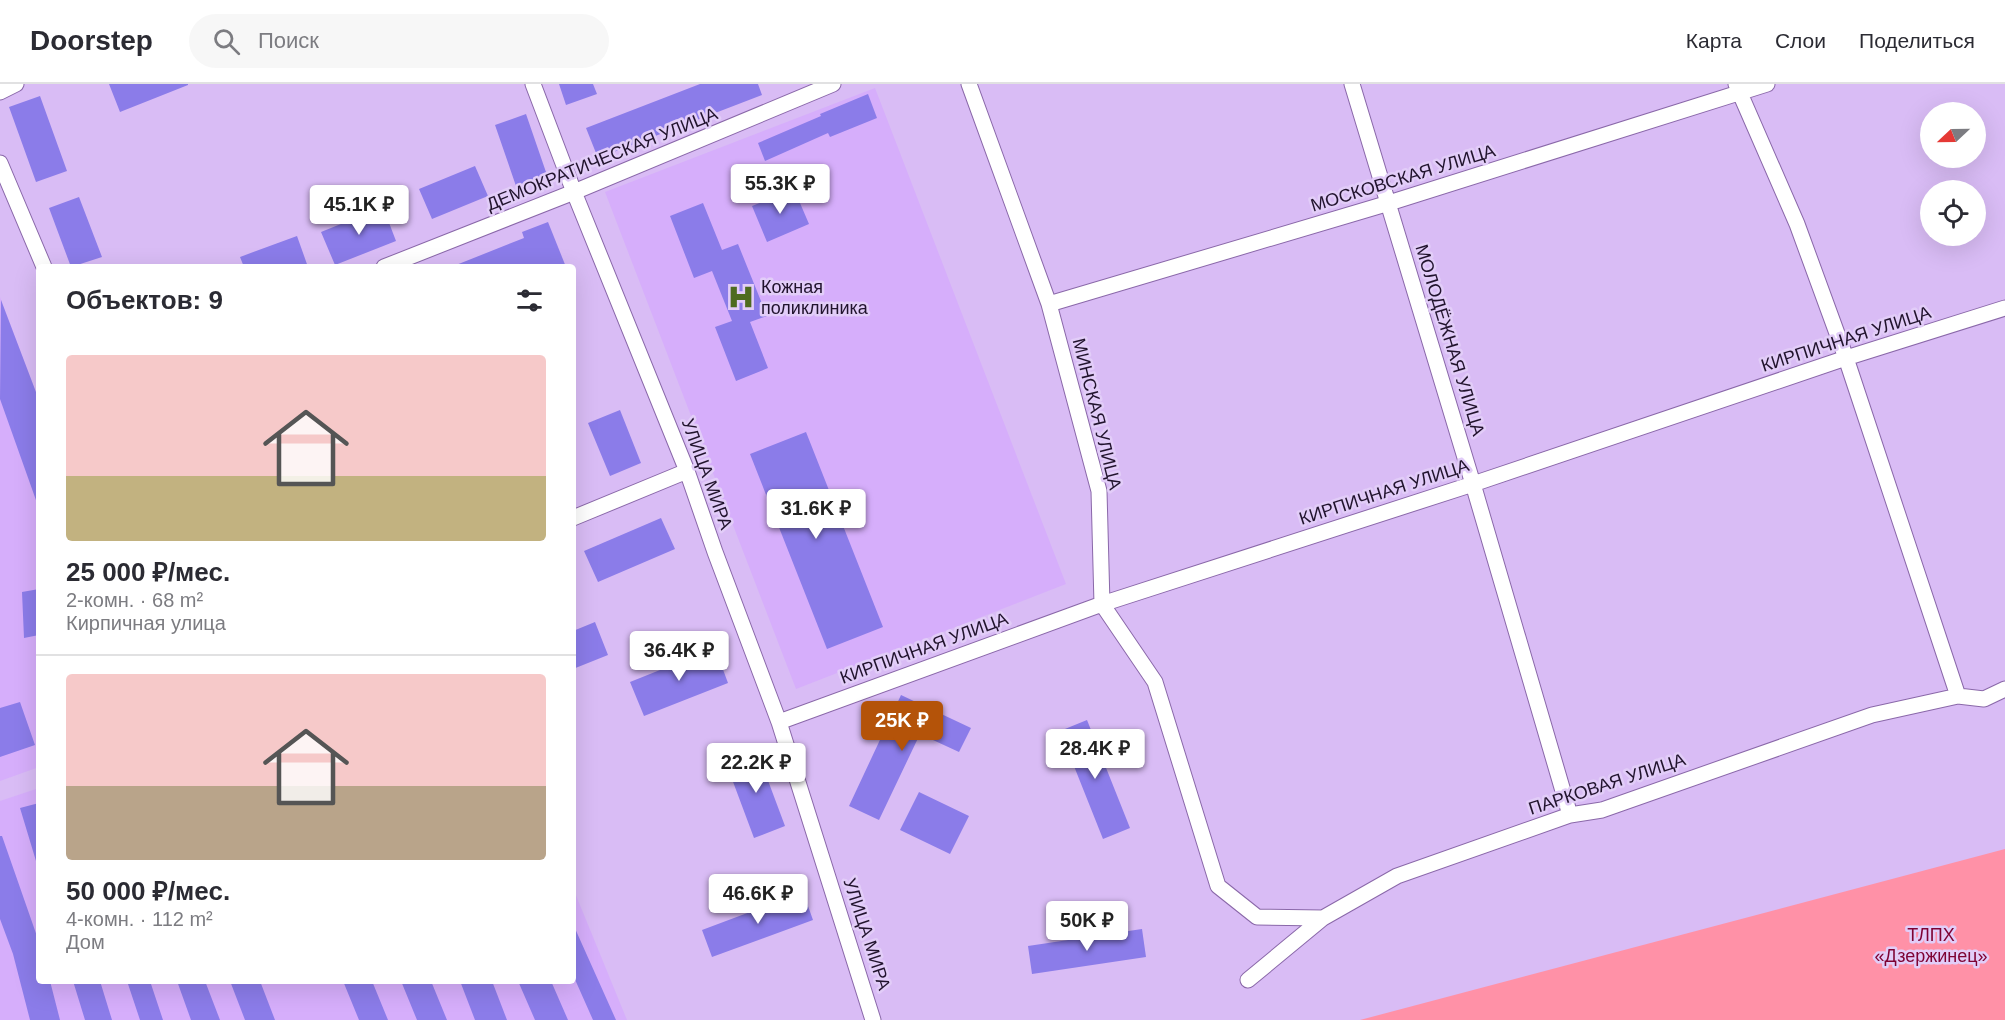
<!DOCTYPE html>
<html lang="ru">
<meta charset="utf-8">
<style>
:root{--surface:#fff;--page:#f7f7f7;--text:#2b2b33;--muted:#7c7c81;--line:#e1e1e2;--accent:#b45309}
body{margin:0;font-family:Helvetica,sans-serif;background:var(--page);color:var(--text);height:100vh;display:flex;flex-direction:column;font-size:22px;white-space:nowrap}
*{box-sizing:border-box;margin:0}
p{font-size:20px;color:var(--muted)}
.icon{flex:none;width:33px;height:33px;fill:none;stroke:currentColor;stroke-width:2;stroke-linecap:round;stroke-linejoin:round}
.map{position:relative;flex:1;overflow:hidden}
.drawer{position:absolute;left:36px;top:180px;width:540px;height:720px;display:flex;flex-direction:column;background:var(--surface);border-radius:6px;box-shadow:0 6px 24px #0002}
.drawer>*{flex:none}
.needle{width:39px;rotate:248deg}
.buttons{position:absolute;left:1920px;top:18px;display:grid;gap:12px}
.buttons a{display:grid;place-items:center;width:66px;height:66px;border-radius:50%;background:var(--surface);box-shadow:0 6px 24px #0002;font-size:30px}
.price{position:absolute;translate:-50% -51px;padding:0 14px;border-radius:6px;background:#fff;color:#222;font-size:20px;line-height:39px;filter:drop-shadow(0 2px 3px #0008)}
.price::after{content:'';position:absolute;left:50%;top:36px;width:18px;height:14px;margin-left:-9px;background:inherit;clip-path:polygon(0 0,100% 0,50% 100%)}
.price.selected{background:var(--accent);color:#fff}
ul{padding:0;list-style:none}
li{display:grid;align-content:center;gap:12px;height:318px;padding:0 30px}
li+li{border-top:2px solid var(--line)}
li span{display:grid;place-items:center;height:186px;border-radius:6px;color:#555}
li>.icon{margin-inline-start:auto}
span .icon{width:108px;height:108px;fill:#fffc;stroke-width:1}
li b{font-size:26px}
h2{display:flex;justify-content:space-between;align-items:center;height:72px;padding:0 30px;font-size:26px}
header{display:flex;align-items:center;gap:36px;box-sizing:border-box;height:84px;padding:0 30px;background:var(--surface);border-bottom:2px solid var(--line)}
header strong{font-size:28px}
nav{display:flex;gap:33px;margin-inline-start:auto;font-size:21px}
.search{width:420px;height:54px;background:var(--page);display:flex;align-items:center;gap:15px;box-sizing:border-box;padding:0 21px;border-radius:33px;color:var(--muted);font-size:22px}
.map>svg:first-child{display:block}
</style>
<header>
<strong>Doorstep</strong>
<div class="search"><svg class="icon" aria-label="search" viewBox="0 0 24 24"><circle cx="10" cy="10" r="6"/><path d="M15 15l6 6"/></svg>Поиск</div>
<nav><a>Карта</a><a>Слои</a><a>Поделиться</a></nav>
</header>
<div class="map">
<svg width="2005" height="936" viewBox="0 0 2005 936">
<rect width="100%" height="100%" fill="#d9bcf5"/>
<path fill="#d6aefb" d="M875 4 1066 500 796 605 605 108Z
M0 213 39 316V607L36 609 39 619V683L0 697Z
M39 704V897H573V804L627 936H0V717Z"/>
<path fill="#ff91a7" d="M2005 765V936H1360Z"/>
<path fill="#8b7ce9" d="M109 0H188V1L120 28Z
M559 0H593L597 10 566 21Z
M700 0H758L762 11 598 74 586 44Z
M868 10 877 34 830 53 828 49 765 77 758 59 821 32 820 30Z
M40 12 67 87 36 98 9 23Z
M526 30 547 91 516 102 495 41Z
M475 82 488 112 432 135 419 105Z
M794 105 809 140 767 158 752 122Z
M79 113 102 173 71 183 49 124Z
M703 119 722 166 738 160 767 232 750 238 768 284 736 297 715 243 732 237 712 187 694 194 670 132Z
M383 123 396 157 335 181 321 148Z
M548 138 566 183H451L524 154 522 148Z
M297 152 308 183H244L240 173Z
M1 216 39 316V418L37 419 0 315Z
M620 326 641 379 610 392 588 339Z
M806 348 883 543 827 565 750 370Z
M661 434 675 465 598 498 584 467Z
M39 505V551L24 554 22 508Z
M595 538 608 571 573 585V547Z
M715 564 728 599 644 632 630 598Z
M901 611 971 644 959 668 920 650 879 736 849 722Z
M20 618 35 661 0 673V624Z
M1087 636 1130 744 1103 755 1060 647Z
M757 667 785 742 754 754 726 679Z
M919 708 969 732 950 770 900 746Z
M39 719V776L36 777 20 724Z
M0 752H2L39 858V897H50L60 936H30L13 870 0 835Z
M803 808 813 836 712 873 702 846Z
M573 840 616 936H593L573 891Z
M1142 845 1146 873 1032 890 1028 862Z
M73 897H100L112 936H85Z
M127 897H150L163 936H140Z
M177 897H205L220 936H191Z
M230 897H260L275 936H245Z
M343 897H372L388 936H359Z
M401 897H431L447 936H417Z
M460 897H492L507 936H475Z
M518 897H551L568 936H535Z"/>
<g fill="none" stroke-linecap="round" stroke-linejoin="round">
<g stroke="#8a68a9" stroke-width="17">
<path id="minor" d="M533 0 574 108 687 387 715 468 779 638 873 936
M969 0 1049 220 1099 407 1102 520 1155 598 1218 802 1257 833 1323 834
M1352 0 1473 400 1570 731
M1736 0 1797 140 1846 274 1958 612
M0 8 16 0
M0 79 44 183
M384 183 574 108 833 0
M1049 220 1389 119 1767 0
M573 434 687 387
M779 638 1102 520 1473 400 1846 274 2005 224
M1248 896 1323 834 1397 792 1570 731 1602 726 1872 631 1958 612 1984 615 2005 605"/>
</g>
<use href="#minor" stroke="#fff" stroke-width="15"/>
</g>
<defs>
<g id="hospital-bare" transform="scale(2.07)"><path d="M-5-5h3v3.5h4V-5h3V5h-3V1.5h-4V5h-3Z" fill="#4e6b1f" stroke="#e2cdf8" stroke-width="2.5" paint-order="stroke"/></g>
</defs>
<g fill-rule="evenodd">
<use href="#hospital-bare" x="741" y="213"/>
</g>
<g text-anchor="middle" stroke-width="5" stroke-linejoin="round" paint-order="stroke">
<g font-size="18" fill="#21132d" stroke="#e2cdf8">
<text transform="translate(602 75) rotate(-22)" y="6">ДЕМОКРАТИЧЕСКАЯ УЛИЦА</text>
<text transform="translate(1403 94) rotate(-17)" y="6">МОСКОВСКАЯ УЛИЦА</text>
<text transform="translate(1846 255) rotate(-18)" y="6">КИРПИЧНАЯ УЛИЦА</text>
<text transform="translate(1450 256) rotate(73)" y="6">МОЛОДЁЖНАЯ УЛИЦА</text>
<text transform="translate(1097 330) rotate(76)" y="6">МИНСКАЯ УЛИЦА</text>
<text transform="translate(707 390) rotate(70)" y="6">УЛИЦА МИРА</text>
<text transform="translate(1384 408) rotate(-18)" y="6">КИРПИЧНАЯ УЛИЦА</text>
<text transform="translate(924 564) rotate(-20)" y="6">КИРПИЧНАЯ УЛИЦА</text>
<text transform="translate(1607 700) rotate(-18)" y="6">ПАРКОВАЯ УЛИЦА</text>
<text transform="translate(867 850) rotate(72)" y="6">УЛИЦА МИРА</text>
</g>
<g font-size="18" fill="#21132d" stroke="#e2cdf8" text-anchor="start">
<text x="761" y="209">Кожная<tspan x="761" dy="21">поликлиника</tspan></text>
</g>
<g font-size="18" fill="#7e0233" stroke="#e2cdf8">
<text x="1931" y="857">ТЛПХ<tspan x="1931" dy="21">«Дзержинец»</tspan></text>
</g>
</g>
</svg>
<div class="buttons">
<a><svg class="needle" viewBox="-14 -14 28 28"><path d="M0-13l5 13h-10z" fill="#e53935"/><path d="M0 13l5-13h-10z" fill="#7c7c81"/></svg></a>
<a><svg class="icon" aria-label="locate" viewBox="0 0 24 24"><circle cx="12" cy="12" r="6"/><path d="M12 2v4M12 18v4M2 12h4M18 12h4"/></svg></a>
</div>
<b class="price" style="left:780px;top:131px">55.3K ₽</b>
<b class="price" style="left:359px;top:152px">45.1K ₽</b>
<b class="price" style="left:816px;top:456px">31.6K ₽</b>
<b class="price" style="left:679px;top:598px">36.4K ₽</b>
<b class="price selected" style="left:902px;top:668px">25K ₽</b>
<b class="price" style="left:1095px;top:696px">28.4K ₽</b>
<b class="price" style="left:756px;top:710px">22.2K ₽</b>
<b class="price" style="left:758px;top:841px">46.6K ₽</b>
<b class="price" style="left:1087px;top:868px">50K ₽</b>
<section class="drawer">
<h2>Объектов: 9<svg class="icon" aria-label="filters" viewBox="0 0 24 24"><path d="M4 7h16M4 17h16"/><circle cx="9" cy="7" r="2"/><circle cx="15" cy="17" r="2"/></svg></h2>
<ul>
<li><span style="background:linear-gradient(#f6c9c9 65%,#c2b280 0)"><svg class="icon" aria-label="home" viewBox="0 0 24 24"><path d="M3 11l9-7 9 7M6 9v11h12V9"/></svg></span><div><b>25 000 ₽/мес.</b><p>2-комн. · 68 m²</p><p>Кирпичная улица</p></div></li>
<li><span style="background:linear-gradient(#f6c9c9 60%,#b9a48a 0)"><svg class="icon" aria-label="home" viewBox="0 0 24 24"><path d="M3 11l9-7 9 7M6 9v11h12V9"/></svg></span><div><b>50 000 ₽/мес.</b><p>4-комн. · 112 m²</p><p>Дом</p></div></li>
</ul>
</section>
</div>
